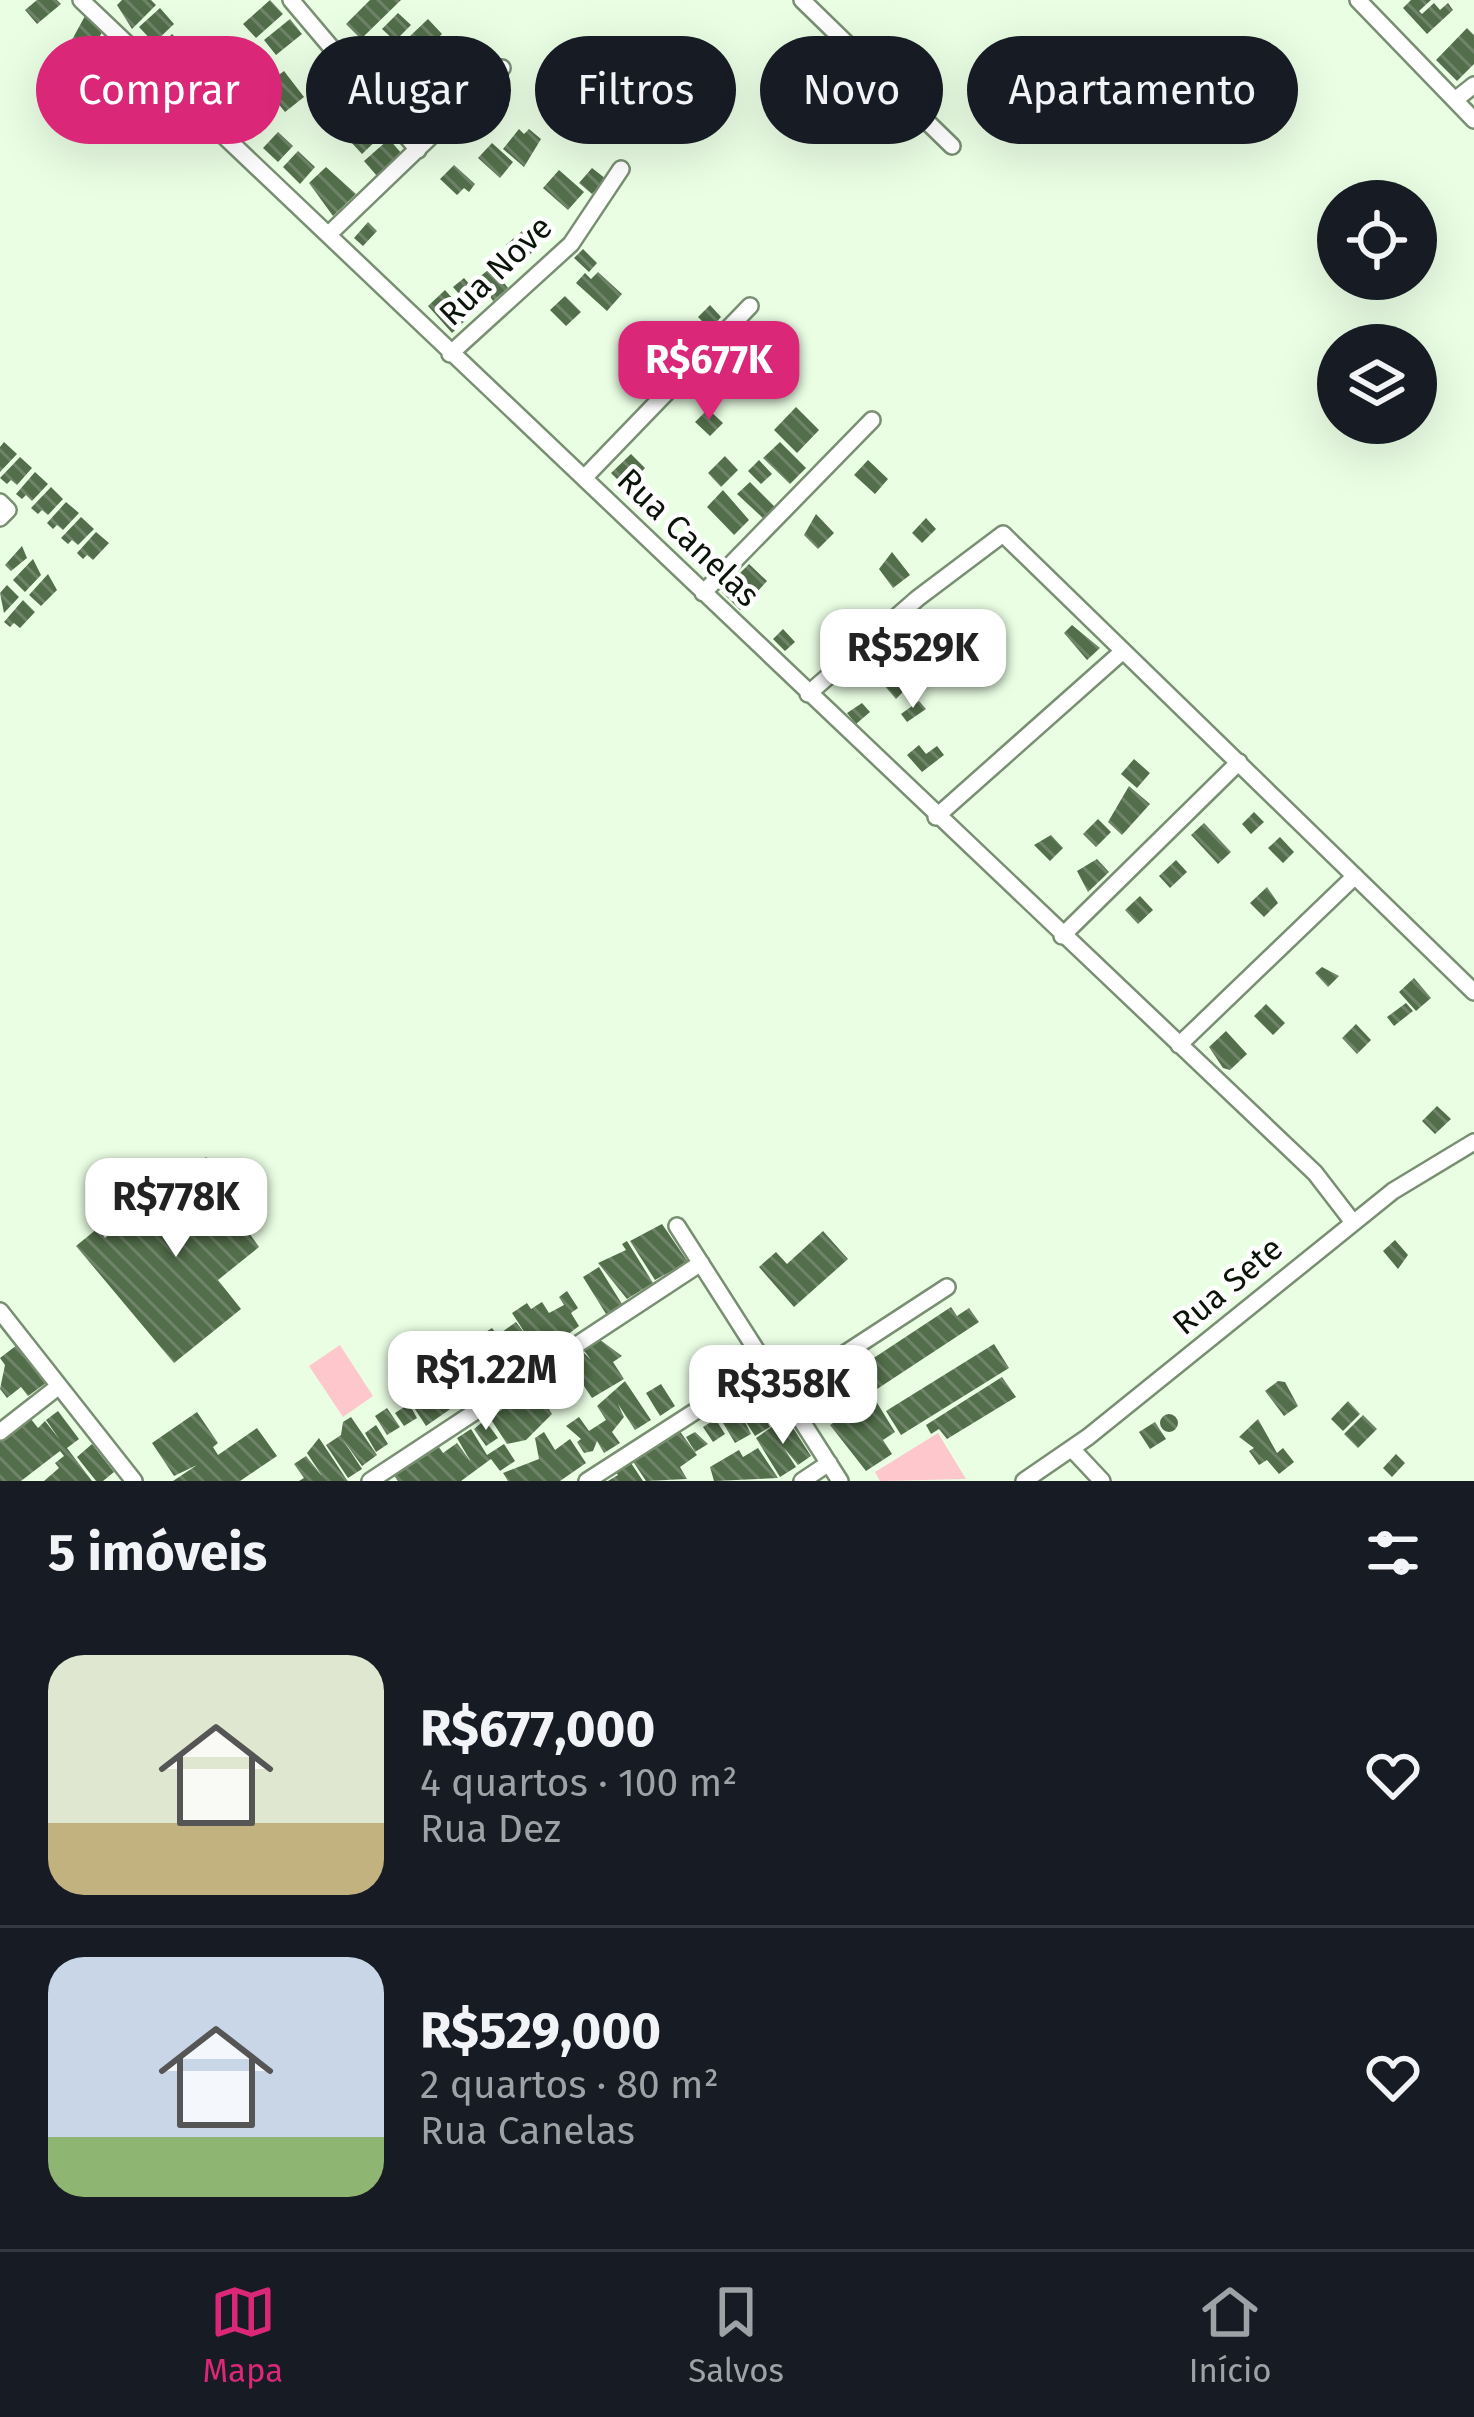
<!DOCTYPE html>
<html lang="pt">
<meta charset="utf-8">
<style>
:root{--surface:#171b24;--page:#20242c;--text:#f1f3f6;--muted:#9ea1a6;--line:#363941;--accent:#db2777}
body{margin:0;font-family:"Fira Sans",sans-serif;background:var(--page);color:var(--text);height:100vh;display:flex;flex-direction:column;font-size:45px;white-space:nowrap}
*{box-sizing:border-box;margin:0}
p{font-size:39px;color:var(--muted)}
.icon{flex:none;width:66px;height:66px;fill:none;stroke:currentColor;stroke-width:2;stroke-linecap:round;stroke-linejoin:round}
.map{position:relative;height:1481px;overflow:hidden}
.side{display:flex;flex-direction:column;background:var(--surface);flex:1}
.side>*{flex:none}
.hud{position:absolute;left:36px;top:36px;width:1404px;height:108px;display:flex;gap:24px}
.buttons{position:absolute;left:1317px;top:180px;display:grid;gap:24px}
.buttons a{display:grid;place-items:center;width:120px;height:120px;border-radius:50%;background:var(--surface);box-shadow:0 12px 48px #0002;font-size:60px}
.price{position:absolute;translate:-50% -102px;padding:0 27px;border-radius:24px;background:#fff;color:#222;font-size:39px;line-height:78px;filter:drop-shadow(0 3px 6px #0008)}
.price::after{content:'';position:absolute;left:50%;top:72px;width:36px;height:27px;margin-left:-18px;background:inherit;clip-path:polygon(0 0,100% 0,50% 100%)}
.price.active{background:var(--accent);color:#fff}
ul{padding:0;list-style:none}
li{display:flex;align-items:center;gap:36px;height:300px;padding:0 48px}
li+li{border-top:3px solid var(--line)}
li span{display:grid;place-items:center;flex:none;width:336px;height:240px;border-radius:36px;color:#555}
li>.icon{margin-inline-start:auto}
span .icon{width:144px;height:144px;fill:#fffc;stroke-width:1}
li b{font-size:51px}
h2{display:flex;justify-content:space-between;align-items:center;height:144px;padding:0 48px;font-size:51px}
.pill{padding:0 42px;border-radius:54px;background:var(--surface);box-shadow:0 12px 48px #0002;font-size:42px;line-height:108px}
.pill.active{background:var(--accent);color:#fff}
.tabs{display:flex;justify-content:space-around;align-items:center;height:168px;border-top:3px solid var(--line);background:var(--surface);font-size:33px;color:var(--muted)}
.tabs a{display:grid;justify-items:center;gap:6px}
.tabs .active{color:var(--accent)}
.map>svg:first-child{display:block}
</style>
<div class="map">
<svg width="1474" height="1481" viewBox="0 0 1474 1481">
<defs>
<pattern id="building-back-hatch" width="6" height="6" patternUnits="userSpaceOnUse" patternTransform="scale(3)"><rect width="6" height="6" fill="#526e4a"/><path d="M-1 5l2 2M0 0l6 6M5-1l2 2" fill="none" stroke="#70846a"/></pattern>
</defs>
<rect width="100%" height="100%" fill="#eafee4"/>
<path fill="#fdc7cc" d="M340 1345 373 1396 343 1417 309 1366Z
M938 1433 966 1479 880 1481 875 1472Z"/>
<path fill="url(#building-back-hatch)" d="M37 0H57L61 4 37 24 25 10Z
M122 0H151L156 5 132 29 117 5Z
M270 0 283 14 256 38 243 24Z
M370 0H401L361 39 346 24Z
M1411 0H1431L1419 11 1422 14 1434 3 1440 10 1448 3 1453 10 1427 34 1403 8Z
M160 8 174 24 154 43 139 27Z
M398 13 411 25 395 41 382 29Z
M85 16 105 27 81 69 62 58Z
M290 19 302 34 276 55 264 40Z
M428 19 442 34 422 53 408 38Z
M1467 28 1474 35V64L1457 81 1436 60Z
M172 34 183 45 168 62 156 50Z
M199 38 213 53 182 82 168 66Z
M401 45 411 60 387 77 376 62Z
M218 49 233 62 214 85 201 69Z
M114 61 134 73 118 101 98 89Z
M417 62 431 77 404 103 390 88Z
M284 71 304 97 285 112 264 86Z
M421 89 436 106 420 120 405 103Z
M356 108 366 119 347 137 337 126Z
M371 121 383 134 362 154 350 141Z
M519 129 524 134 529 129 541 139 524 167 503 149Z
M278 132 293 146 278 162 263 148Z
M389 139 402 154 377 176 364 161Z
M492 143 513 162 500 178 478 158Z
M298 151 315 167 300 184 283 167Z
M454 165 475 184 469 192 464 188 457 195 440 179Z
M326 167 356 194 333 216 309 183Z
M592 168 606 179 592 194 579 183Z
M559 170 584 192 568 210 543 188Z
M368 222 377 231 363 246 354 238Z
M522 231 537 248 521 262 506 245Z
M583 249 597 263 589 272 574 258Z
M492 267 508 288 493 301 478 278Z
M598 272 622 294 607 311 576 283 585 273 591 279Z
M464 278 484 301 474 311 453 287Z
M445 290 469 317 452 333 428 306Z
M565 296 581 312 566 326 550 310Z
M710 305 721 317 710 329 698 317Z
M768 336 783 353 774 361 759 343Z
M796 407 819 430 797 453 774 430Z
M708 409 723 423 710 436 695 422Z
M4 442 17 454 0 472V447Z
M780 442 806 468 790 484 763 458Z
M631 454 645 468 626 488 611 473Z
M725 456 738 470 721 487 708 473Z
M20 457 32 468 17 485 11 480 7 484 0 478Z
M759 460 772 474 761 484 748 471Z
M868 460 888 479 875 494 854 475Z
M35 472 48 484 32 501 26 495 22 499 16 494Z
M750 482 776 508 764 519 737 494Z
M51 487 63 499 48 515 42 510 38 514 31 508Z
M723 490 749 520 734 535 707 507Z
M66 502 79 513 63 530 57 525 53 529 47 523Z
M816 514 834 533 818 549 804 535Z
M81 517 94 529 78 545 72 540 68 544 61 538Z
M926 518 936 529 922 543 912 533Z
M96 532 109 543 93 560 87 555 83 559 77 553Z
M705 545 721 560 708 574 691 560Z
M22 546 27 558 11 571 5 565Z
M892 552 910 575 893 588 879 569Z
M33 559 41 575 25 592 13 580Z
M749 564 767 581 757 592 738 575Z
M48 574 57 590 41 606 29 595Z
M733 581 751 599 740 610 722 592Z
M7 585 19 597 4 613 0 593Z
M23 600 35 612 20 628 14 623 10 627 4 622Z
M943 622 955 639 944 653 929 633Z
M1072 625 1100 648 1087 660 1064 633Z
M783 629 795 642 785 651 773 639Z
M902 652 924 670 896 699 877 677Z
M942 653 953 665 938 678 927 665Z
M919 701 926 709 907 722 901 714Z
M862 703 870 712 856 724 847 713Z
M919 745 926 754 937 746 944 755 922 772 907 755Z
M1134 759 1150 773 1137 788 1121 774Z
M1129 786 1150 804 1122 835 1108 822Z
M1254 812 1264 822 1251 834 1242 824Z
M1098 819 1111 832 1096 847 1083 834Z
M1204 823 1231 852 1218 864 1191 835Z
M1051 835 1063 848 1050 861 1034 845Z
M1280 837 1294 852 1283 863 1268 848Z
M1097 859 1109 872 1088 892 1077 871Z
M1176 860 1187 872 1170 888 1159 876Z
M1267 887 1278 903 1264 917 1250 903Z
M1140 896 1153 910 1138 924 1125 910Z
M1322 967 1339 976 1328 987 1315 973Z
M1414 978 1431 998 1416 1011 1399 992Z
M1406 1003 1413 1011 1394 1026 1387 1017Z
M1266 1004 1285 1023 1273 1035 1254 1016Z
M1356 1024 1371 1040 1357 1054 1342 1038Z
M1226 1031 1247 1054 1230 1070 1223 1068 1209 1047Z
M1437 1106 1451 1119 1435 1134 1422 1121Z
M206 1157 229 1185 220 1192 259 1247 218 1280 241 1309 174 1363 76 1246 98 1228 105 1238Z
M662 1224 688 1262 655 1280 630 1241Z
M823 1231 848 1259 794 1307 759 1267 776 1252 787 1264Z
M1395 1240 1408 1255 1398 1269 1383 1251Z
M627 1241 653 1283 627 1299 598 1263 626 1250 622 1244Z
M599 1267 622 1304 606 1314 583 1277Z
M567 1291 578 1308 571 1313 579 1326 555 1344 548 1334 531 1345 536 1354 522 1363 502 1332 516 1322 529 1339 512 1313 527 1303 531 1309 542 1302 549 1313 564 1305 559 1297Z
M951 1307 957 1316 969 1308 979 1322 871 1393 895 1432 883 1440 892 1454 866 1471 830 1425 836 1421 827 1406 865 1382 857 1369Z
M492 1328 520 1364 506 1374 488 1353 503 1375 475 1395 453 1361 435 1371 431 1365 462 1344 468 1353 485 1341 481 1335Z
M599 1339 622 1356 613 1362 624 1379 592 1398 568 1362 583 1352 591 1360 583 1349Z
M994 1344 1009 1368 901 1435 886 1411Z
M17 1345 46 1383 28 1396 21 1387 7 1398 0 1389 5 1365 0 1358Z
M567 1362 581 1386 566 1395 552 1372Z
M452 1364 473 1396 459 1405 449 1393 456 1405 426 1426 404 1392Z
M1002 1377 1016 1397 947 1439 939 1429 931 1434 926 1425Z
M553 1381 564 1396 551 1406 540 1391Z
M625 1381 651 1420 635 1430 618 1404 624 1417 612 1432 620 1443 604 1453 597 1441 593 1451 584 1453 577 1442 581 1439 566 1426 579 1417 589 1431 606 1420 597 1406Z
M1278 1381 1285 1382 1298 1406 1284 1416 1265 1391Z
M532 1382 552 1414 526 1440 507 1444 490 1418 504 1408 500 1401Z
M661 1384 675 1406 660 1416 646 1393Z
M765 1388 775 1403 761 1412 770 1427 755 1436 741 1414 751 1434 735 1443 720 1418 755 1400 752 1396Z
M1348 1401 1360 1414 1343 1431 1331 1419Z
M409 1404 417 1418 404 1426 395 1413Z
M387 1408 400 1427 387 1435 375 1416Z
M58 1411 79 1439 67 1448 92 1481H44L59 1468 55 1463 64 1456 60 1451 21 1481H0V1440L31 1419 38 1428 45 1421 60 1440 46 1420Z
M197 1412 218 1443 213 1447 218 1455 257 1428 277 1456 240 1481H173L197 1465 174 1476 152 1443Z
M1160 1423a9 9 0 1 1 18 0a9 9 0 1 1-18 0Z
M1363 1415 1377 1429 1358 1448 1344 1434Z
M351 1417 377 1455 362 1466 343 1440 362 1469 348 1478 326 1445 341 1435 343 1422Z
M786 1417 811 1456 798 1465 784 1448 796 1467 780 1477 756 1438Z
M1258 1419 1277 1453 1283 1448 1294 1462 1279 1474 1267 1460 1259 1465 1249 1451 1254 1448 1239 1437Z
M485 1420 498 1438 486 1446 474 1429Z
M711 1422 718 1423 725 1434 713 1442 703 1427Z
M1155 1422 1166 1439 1150 1449 1139 1432Z
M376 1425 388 1444 376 1452 365 1433Z
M471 1429 487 1455 504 1444 515 1461 500 1471 491 1459 461 1481H398L392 1473 421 1453 424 1457 439 1447 443 1453 457 1443 471 1462 457 1438Z
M679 1430 697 1455 680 1467 687 1479 646 1481 632 1460Z
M544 1432 555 1450 570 1439 586 1463 560 1481H508L503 1473 539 1459 535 1438Z
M695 1432 708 1444 695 1452 686 1437Z
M319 1438 347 1480 348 1481H299L304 1478 294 1464 306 1456 322 1476 307 1453Z
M92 1444 114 1472 103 1481H96L77 1457Z
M758 1448 778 1478 714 1481 710 1467 739 1450 743 1457Z
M1396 1454 1405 1463 1392 1477 1383 1468Z
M629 1460 643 1481H608L618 1475 614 1470Z"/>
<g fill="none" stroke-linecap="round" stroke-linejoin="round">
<g stroke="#788f72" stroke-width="20">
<path id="minor" d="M81 0 1315 1173 1352 1221
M291 0 418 150
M802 0 952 146
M1358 0 1474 120
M1455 100 1474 85
M329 234 502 68
M450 354 571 244 621 169
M585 477 750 306
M0 502 8 510 0 518
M703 593 872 420
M808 694 918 598 1003 534 1474 992
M936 817 1123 651
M1062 936 1239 762
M1179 1045 1355 876
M677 1226 840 1481
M0 1311 134 1481
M783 1394 947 1287
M0 1432 59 1386
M1072 1449 1102 1481
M370 1481 701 1263
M587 1481 764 1367
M802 1481 829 1463
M1024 1481 1088 1437 1393 1191 1474 1142"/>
</g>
<use href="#minor" stroke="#fff" stroke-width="15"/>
</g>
<g text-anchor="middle" stroke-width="9" stroke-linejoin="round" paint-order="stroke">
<g font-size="33" fill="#0b1409" stroke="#fff">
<text transform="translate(495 270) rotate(-44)" y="12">Rua Nove</text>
<text transform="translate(689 537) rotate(44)" y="12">Rua Canelas</text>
<text transform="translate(1227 1285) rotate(-40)" y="12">Rua Sete</text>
</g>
</g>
</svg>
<div class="buttons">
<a><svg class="icon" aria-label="locate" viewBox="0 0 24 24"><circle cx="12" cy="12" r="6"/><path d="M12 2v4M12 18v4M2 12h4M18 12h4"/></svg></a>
<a><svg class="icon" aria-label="layers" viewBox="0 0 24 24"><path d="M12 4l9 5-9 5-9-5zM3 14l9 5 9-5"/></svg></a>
</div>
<b class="price active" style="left:709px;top:423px">R$677K</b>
<b class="price" style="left:913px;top:711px">R$529K</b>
<b class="price" style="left:176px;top:1260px">R$778K</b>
<b class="price" style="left:486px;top:1433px">R$1.22M</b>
<b class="price" style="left:783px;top:1447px">R$358K</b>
<div class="hud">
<a class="pill active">Comprar</a>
<a class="pill">Alugar</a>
<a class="pill">Filtros</a>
<a class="pill">Novo</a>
<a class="pill">Apartamento</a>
</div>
</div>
<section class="side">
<h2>5 imóveis<svg class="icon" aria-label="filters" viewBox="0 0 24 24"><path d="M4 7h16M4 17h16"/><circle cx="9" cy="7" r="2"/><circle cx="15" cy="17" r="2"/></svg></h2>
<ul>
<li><span style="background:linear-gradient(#dfe7d0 70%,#c2b280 0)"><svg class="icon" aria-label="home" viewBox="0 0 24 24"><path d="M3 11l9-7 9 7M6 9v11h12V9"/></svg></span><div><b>R$677,000</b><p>4 quartos · 100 m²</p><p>Rua Dez</p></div><svg class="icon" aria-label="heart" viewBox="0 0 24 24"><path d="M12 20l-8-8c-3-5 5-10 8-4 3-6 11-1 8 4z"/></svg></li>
<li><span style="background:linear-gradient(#c9d6e8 75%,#8fb573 0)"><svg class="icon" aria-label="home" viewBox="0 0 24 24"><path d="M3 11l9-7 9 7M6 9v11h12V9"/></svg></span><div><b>R$529,000</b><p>2 quartos · 80 m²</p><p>Rua Canelas</p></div><svg class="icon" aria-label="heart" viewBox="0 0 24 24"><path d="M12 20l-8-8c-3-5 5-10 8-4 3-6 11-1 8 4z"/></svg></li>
</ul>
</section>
<nav class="tabs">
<a class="active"><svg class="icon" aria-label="map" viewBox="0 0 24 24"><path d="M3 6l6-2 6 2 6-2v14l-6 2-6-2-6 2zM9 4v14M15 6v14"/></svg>Mapa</a>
<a><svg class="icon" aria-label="saved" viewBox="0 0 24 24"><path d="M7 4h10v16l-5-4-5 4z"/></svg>Salvos</a>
<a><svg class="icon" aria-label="home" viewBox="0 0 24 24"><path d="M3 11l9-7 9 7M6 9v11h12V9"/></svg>Início</a>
</nav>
